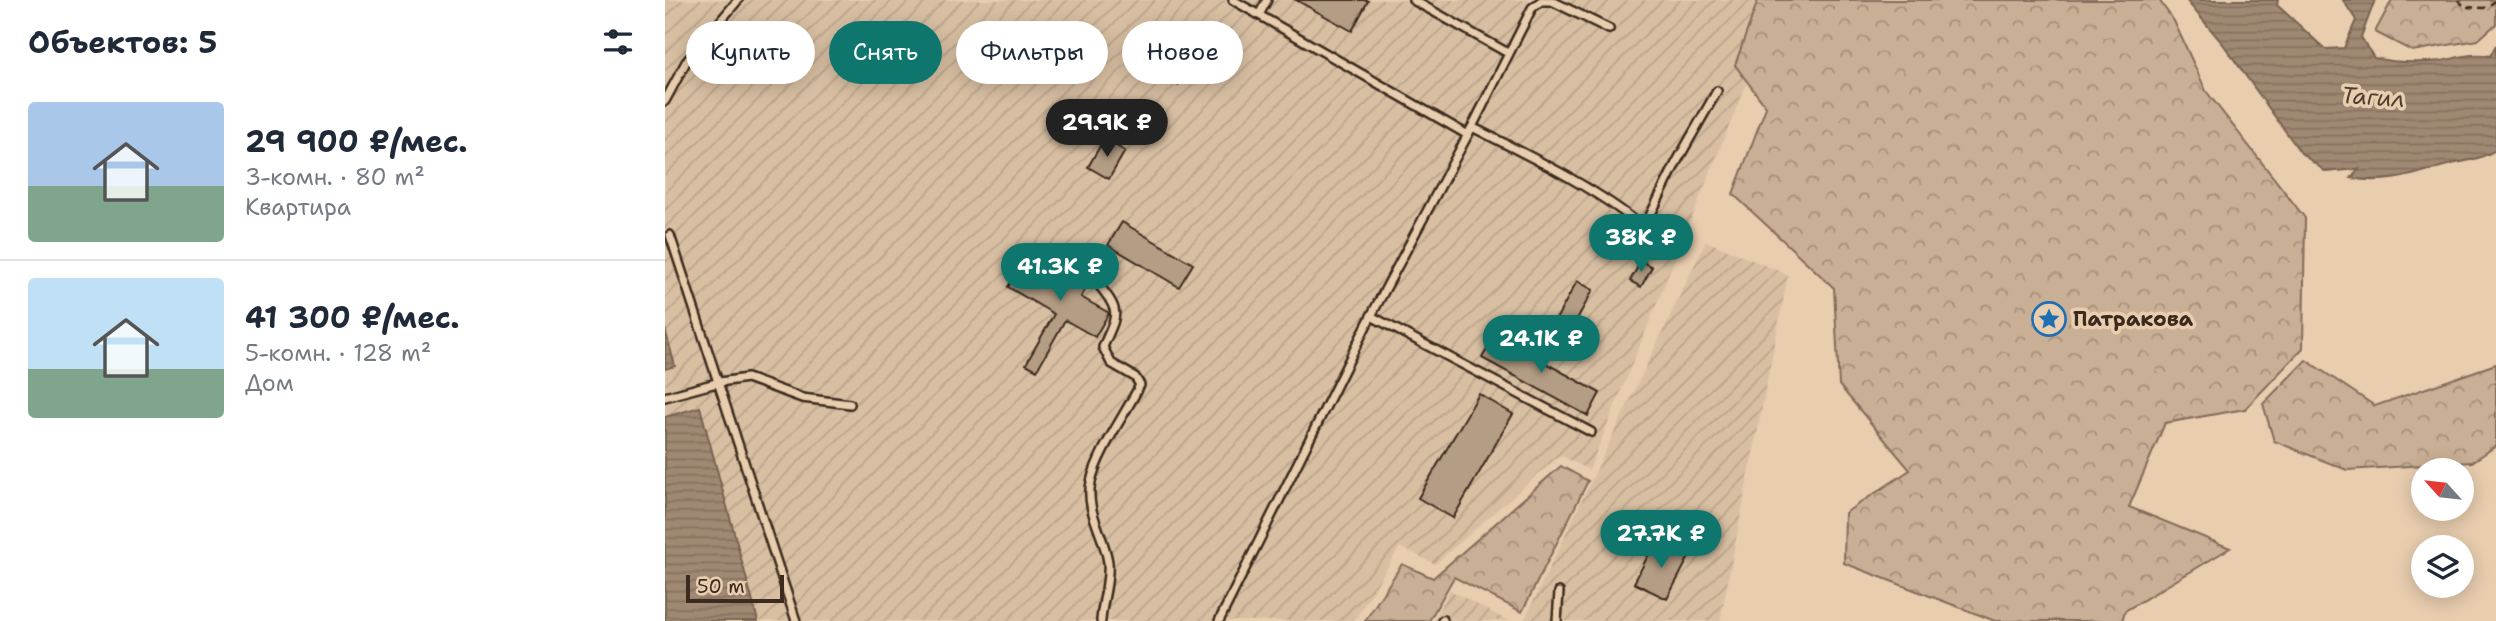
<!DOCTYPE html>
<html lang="ru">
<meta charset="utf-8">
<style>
:root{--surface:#fff;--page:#f6f6f7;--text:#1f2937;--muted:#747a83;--line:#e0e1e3;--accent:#0f766e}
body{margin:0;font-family:"Shantell Sans",sans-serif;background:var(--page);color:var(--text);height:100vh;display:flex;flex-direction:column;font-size:26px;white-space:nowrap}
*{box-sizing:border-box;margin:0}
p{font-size:23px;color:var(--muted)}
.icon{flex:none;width:38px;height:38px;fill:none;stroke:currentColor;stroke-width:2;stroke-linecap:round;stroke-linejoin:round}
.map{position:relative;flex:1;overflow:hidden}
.side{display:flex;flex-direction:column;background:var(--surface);width:665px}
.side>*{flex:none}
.top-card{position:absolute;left:21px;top:21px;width:665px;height:63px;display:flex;gap:14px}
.needle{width:46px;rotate:297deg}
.tools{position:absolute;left:1746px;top:458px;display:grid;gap:14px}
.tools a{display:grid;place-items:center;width:63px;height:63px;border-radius:50%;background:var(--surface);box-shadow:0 4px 18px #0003;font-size:35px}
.scale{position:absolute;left:21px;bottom:18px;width:98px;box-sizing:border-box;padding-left:7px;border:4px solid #3b2a1e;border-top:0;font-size:19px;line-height:24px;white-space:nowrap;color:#3b2a1e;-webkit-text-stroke:5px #e8cdaf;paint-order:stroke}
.price{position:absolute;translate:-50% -60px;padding:0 16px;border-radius:24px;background:var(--accent);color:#fff;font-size:23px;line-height:46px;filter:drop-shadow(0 2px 4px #0008)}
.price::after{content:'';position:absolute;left:50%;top:42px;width:21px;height:16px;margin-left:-10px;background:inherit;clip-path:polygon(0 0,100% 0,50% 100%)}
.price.on{background:#222;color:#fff}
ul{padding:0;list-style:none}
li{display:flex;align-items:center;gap:21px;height:175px;padding:0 28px}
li+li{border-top:2px solid var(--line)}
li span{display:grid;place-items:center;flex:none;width:196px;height:140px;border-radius:7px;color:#555}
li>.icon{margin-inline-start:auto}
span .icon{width:84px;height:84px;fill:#fffc;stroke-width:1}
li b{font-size:30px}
h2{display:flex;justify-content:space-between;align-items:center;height:84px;padding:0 28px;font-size:30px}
.pill{padding:0 24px;border-radius:32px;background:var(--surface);box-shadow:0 4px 18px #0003;font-size:24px;line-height:63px}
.pill.on{background:var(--accent);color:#fff}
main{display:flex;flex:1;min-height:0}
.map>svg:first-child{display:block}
</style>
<main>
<section class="side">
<h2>Объектов: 5<svg class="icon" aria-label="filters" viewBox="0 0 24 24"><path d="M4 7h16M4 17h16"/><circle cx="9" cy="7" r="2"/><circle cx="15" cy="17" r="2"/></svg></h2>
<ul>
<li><span style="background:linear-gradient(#a9c7e8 60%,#7fa58c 0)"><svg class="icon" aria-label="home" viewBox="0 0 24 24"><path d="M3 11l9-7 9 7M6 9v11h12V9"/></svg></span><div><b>29 900 ₽/мес.</b><p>3-комн. · 80 m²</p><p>Квартира</p></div></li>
<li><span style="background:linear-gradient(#bfe0f5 65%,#7fa58c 0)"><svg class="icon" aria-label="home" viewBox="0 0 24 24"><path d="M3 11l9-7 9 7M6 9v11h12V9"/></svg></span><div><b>41 300 ₽/мес.</b><p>5-комн. · 128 m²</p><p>Дом</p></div></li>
</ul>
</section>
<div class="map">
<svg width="1831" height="621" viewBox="0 0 1831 621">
<defs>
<pattern id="industrial-furrows" width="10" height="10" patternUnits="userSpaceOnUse" patternTransform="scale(1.75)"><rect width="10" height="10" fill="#d8bfa2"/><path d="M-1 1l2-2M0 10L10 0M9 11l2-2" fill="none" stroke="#baa48b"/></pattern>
<pattern id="forest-crowns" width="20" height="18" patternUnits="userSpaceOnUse" patternTransform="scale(1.75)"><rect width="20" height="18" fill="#c9af95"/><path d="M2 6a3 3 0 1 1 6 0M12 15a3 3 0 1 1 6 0" fill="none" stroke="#a48f79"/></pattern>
<pattern id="water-rules" width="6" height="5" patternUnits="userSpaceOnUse" patternTransform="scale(1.75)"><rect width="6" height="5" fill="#9f8973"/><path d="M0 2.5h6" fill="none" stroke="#83705e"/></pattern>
</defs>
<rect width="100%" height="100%" fill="#e8cdaf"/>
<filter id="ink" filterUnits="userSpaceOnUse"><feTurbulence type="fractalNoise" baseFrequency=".0143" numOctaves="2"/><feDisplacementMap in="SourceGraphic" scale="14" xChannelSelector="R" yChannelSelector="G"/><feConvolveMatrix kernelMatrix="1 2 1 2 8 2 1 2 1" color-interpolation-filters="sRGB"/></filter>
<g filter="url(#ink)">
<path fill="url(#industrial-furrows)" d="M0 0H1102L1106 23 924 470 895 455 770 564 735 547 689 621H0Z
M1041 241 1123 275 1055 621H859Z
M785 590 843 621H768Z"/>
<path fill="url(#forest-crowns)" stroke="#826c5a" stroke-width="2" d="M1093 0H1494L1509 21 1541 91 1640 218 1638 348 1580 409 1500 423 1464 507 1565 548 1460 611 1457 621H1330L1179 563 1180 513 1245 470 1174 385 1169 288 1068 194 1101 107 1070 65Z
M1727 0H1831V24L1813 40 1747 51 1710 32Z
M1641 360 1710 406 1831 364V446L1807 462 1682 470 1609 441 1598 404Z
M896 466 923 481 857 612 789 577 764 621H700L737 564 768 578Z"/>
<path fill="url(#water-rules)" stroke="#776351" stroke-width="2" d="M1521 0H1613L1612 5 1660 49 1679 48 1691 20 1678 0H1710L1696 37 1709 58C1731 63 1754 63 1776 61 1793 58 1807 52 1825 56L1831 45V150C1815 160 1797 161 1779 166 1748 175 1718 185 1686 178L1694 169 1661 172 1636 153 1558 44Z
M0 329 10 366 0 369Z
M35 407 93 621H0V417Z"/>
<path fill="#b49d84" stroke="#3b2a1e" stroke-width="2" d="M631 0H701L703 1 687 31Z
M516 44 532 53 513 85 497 76Z
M439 139 460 151 444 179 423 167Z
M457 222 528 264 514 287 443 245Z
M411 256 433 268 416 297 444 313 430 337 400 320 372 370 361 364 389 314 343 287 357 263 395 285Z
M976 261 987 267 976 287 965 281Z
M912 281 928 290 905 332 889 323Z
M830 335 935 393 923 416 817 358Z
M814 394 848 414 788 518 753 498Z
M991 540 1024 557 1002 599 969 583Z"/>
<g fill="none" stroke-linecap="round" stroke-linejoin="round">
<g stroke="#3b2a1e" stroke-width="12">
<path id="service" d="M568 0 594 15
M602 0 594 15 803 135
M748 0 843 53
M0 101 21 62 73 0
M807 127C862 155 932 188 979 228V251
M979 228 1011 163 1052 91
M5 235 131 621
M433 284C457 313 452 314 438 347L446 363 470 377 475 385C461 413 432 453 426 482 420 511 439 534 443 562 445 582 437 601 436 621
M706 316 926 432
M0 397 55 382 82 378 137 398 185 404
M554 621 706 316 807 127 867 8 876 1H887L944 29
M777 621 778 620
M892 621 894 592"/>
</g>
<path stroke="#3b2a1e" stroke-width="2.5" stroke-dasharray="7 5" stroke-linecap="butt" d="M1793 0 1800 7 1819 8 1831 1"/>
<use href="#service" stroke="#e8cdaf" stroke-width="7"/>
</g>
</g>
<defs>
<g id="sight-ring" transform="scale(1.75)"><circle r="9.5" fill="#e8cdaf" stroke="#1f6fb2" stroke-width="1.5"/><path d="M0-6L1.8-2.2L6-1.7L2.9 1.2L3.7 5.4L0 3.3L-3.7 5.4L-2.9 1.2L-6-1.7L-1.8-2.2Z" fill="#1f6fb2"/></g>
</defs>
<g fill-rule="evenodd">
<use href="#sight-ring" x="1384" y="319"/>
</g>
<g text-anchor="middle" stroke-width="7" stroke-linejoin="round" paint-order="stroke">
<g font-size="21" font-weight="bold" fill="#3b2a1e" stroke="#e8cdaf" text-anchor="start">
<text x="1408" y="326">Патракова</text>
</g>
<g font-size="23" font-style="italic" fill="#4f3d2f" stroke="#e8cdaf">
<text transform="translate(1708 97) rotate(4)" y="8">Тагил</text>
</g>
</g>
</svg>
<div class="tools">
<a><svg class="needle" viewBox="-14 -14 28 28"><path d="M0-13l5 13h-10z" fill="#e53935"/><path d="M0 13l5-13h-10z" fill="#747a83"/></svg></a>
<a><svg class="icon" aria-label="layers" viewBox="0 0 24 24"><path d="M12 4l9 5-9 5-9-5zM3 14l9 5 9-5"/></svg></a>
</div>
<div class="scale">50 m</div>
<b class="price on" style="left:442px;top:159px">29.9K ₽</b>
<b class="price" style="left:976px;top:274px">38K ₽</b>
<b class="price" style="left:395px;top:303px">41.3K ₽</b>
<b class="price" style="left:876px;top:375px">24.1K ₽</b>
<b class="price" style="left:996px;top:570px">27.7K ₽</b>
<div class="top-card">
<a class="pill">Купить</a>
<a class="pill on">Снять</a>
<a class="pill">Фильтры</a>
<a class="pill">Новое</a>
</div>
</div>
</main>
